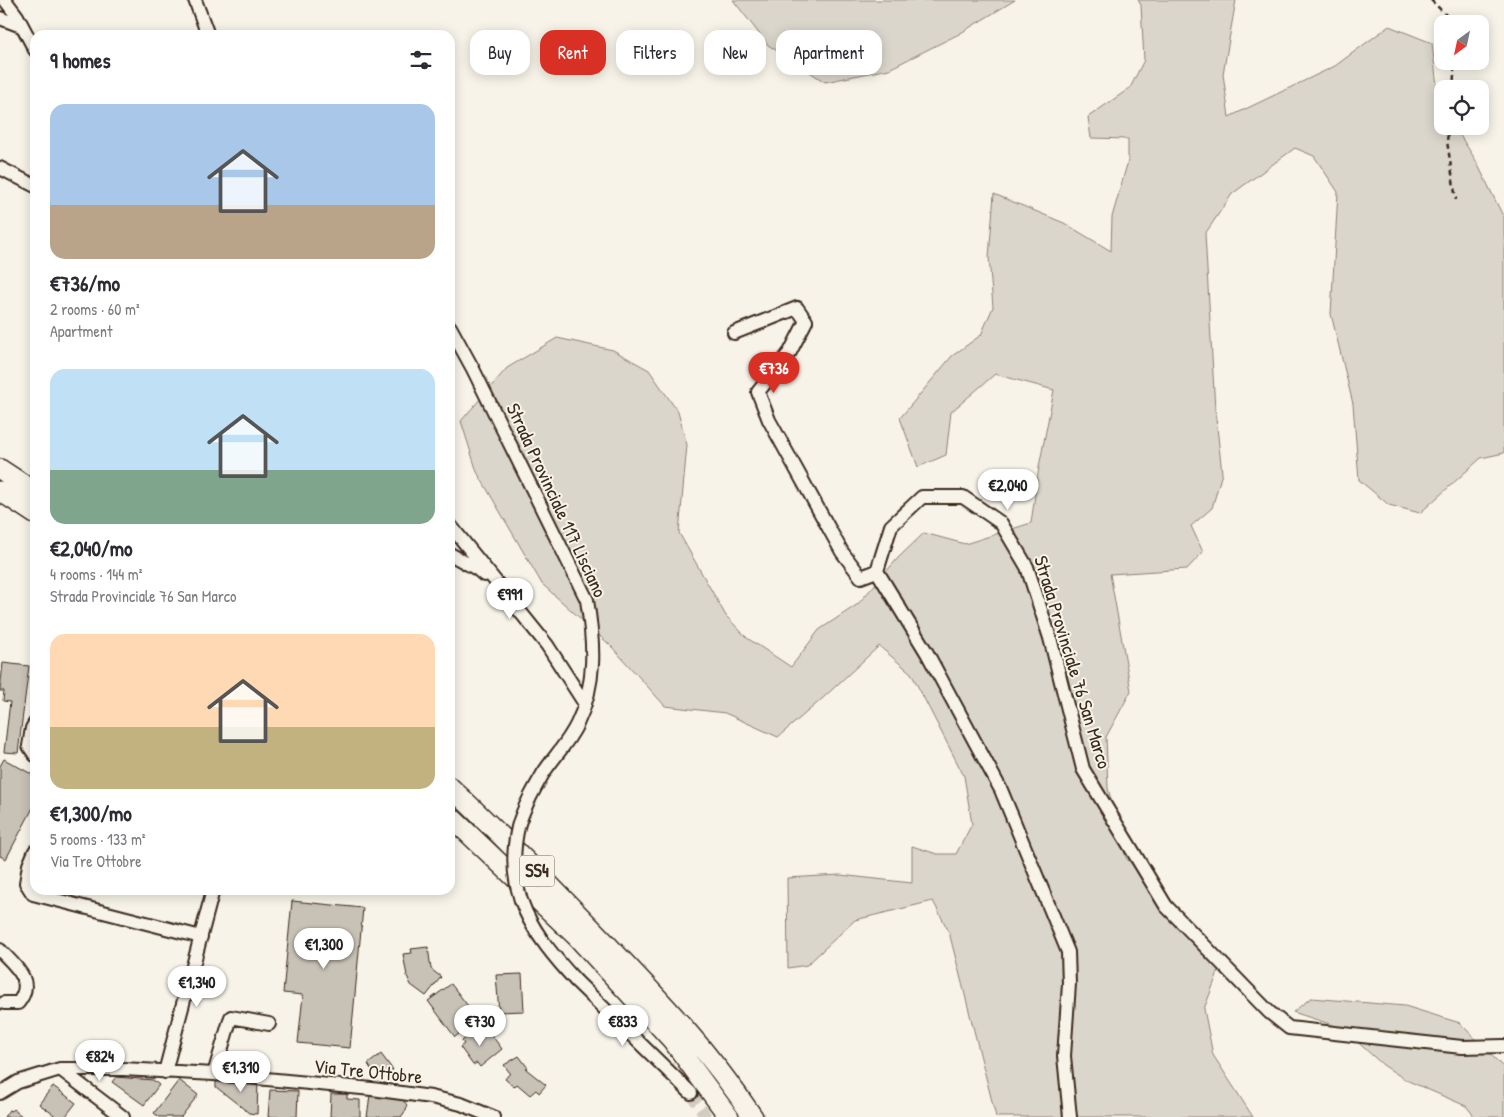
<!DOCTYPE html>
<meta charset="utf-8">
<style>
:root{--surface:#fff;--page:#f2f2f3;--text:#2b2b33;--muted:#7c7c81;--accent:#d93025}
body{margin:0;font-family:"Patrick Hand",sans-serif;background:var(--page);color:var(--text);height:100vh;display:flex;flex-direction:column;font-size:19px;white-space:nowrap}
*{box-sizing:border-box;margin:0}
p{font-size:16px;color:var(--muted)}
.icon{flex:none;width:28px;height:28px;fill:none;stroke:currentColor;stroke-width:2;stroke-linecap:round;stroke-linejoin:round}
.map{position:relative;flex:1;overflow:hidden}
.details{position:absolute;left:30px;top:30px;width:425px;height:865px;display:flex;flex-direction:column;background:var(--surface);border-radius:15px;box-shadow:0 2px 12px #0003}
.details>*{flex:none}
.banner{position:absolute;left:470px;top:30px;width:475px;height:45px;display:flex;gap:10px}
.needle{width:32px;rotate:213deg}
.controls{position:absolute;left:1434px;top:15px;display:grid;gap:10px}
.controls a{display:grid;place-items:center;width:55px;height:55px;border-radius:10px;background:var(--surface);box-shadow:0 2px 12px #0003;font-size:25px}
.price{position:absolute;translate:-50% -42px;padding:0 11px;border-radius:18px;background:#fff;color:#222;font-size:16px;line-height:32px;filter:drop-shadow(0 1px 2px #0008)}
.price::after{content:'';position:absolute;left:50%;top:30px;width:15px;height:11px;margin-left:-8px;background:inherit;clip-path:polygon(0 0,100% 0,50% 100%)}
.price.current{background:var(--accent);color:#fff}
ul{padding:0;list-style:none}
li{display:grid;align-content:center;gap:10px;height:265px;padding:0 20px}
li span{display:grid;place-items:center;height:155px;border-radius:15px;color:#555}
li>.icon{margin-inline-start:auto}
span .icon{width:90px;height:90px;fill:#fffc;stroke-width:1}
li b{font-size:21px}
h2{display:flex;justify-content:space-between;align-items:center;height:60px;padding:0 20px;font-size:21px}
.pill{padding:0 18px;border-radius:15px;background:var(--surface);box-shadow:0 2px 12px #0003;font-size:18px;line-height:45px}
.pill.current{background:var(--accent);color:#fff}
.map>svg:first-child{display:block}
</style>
<div class="map">
<svg width="1504" height="1117" viewBox="0 0 1504 1117">
<rect width="100%" height="100%" fill="#f7f3e8"/>
<filter id="ink" filterUnits="userSpaceOnUse"><feTurbulence type="fractalNoise" baseFrequency=".02" numOctaves="2"/><feDisplacementMap in="SourceGraphic" scale="10" xChannelSelector="R" yChannelSelector="G"/><feConvolveMatrix kernelMatrix="1 2 1 2 8 2 1 2 1" color-interpolation-filters="sRGB"/></filter>
<g filter="url(#ink)">
<path fill="#dbd6cb" stroke="#8b8074" d="M733 0H1015L959 34 889 69 825 82 768 45Z
M1138 0H1236L1223 74 1229 117 1335 66 1389 26 1432 43 1439 104 1442 109V126H1454L1475 159 1504 218V453L1481 458 1420 513 1389 505 1359 480 1353 404 1331 314 1338 192 1314 156 1295 148 1232 194 1205 234 1215 409 1222 473 1212 508 1191 526 1203 552 1187 569 1110 574 1131 691 1106 737 1108 788 1126 858 1201 937 1224 957 1204 1009 1213 1055 1253 1117H996L949 932 933 901 855 920 807 965 788 968 787 878 840 875 912 883V846L937 854H956L972 824 964 776 911 673 879 646 822 699 778 737 725 713 665 706 611 646 542 584 477 472 461 421 507 368 557 338 613 350 649 370 678 412 687 445 679 533 726 616 747 638 791 667 819 630 858 604 898 558 924 533 965 544 1031 523 1039 467 1054 390 995 374 951 412 946 455 918 467 900 418 952 356 981 335 993 307 989 257 994 194 1064 223 1111 251 1112 217 1128 161V139L1091 138 1088 117 1130 88 1144 60 1141 5Z
M1311 998 1405 1006 1460 1023 1504 1068V1117H1475L1466 1106 1406 1080 1383 1065 1342 1028 1293 1012Z"/>
<path fill="#c8c1b6" stroke="#3b2a1e" d="M3 663 29 666 18 753 4 752 10 702 3 701 4 691H0Z
M4 759 35 776V804L6 859 0 856V766Z
M292 901 363 908 350 1048 298 1043 303 995 283 993Z
M428 947 431 969 441 977 426 996 411 985 407 976 403 954 412 953 411 949Z
M522 974 524 1011 499 1012 496 975Z
M451 984 478 1019 455 1037 428 1001Z
M484 1025 502 1049 480 1067 477 1063 473 1065 460 1047 464 1044 462 1041Z
M381 1054 393 1070 387 1075 371 1069 368 1064Z
M519 1056 528 1068 526 1069 546 1085 539 1093 536 1090 530 1095 517 1084 514 1087 505 1079 510 1073 504 1065Z
M116 1077 153 1080 159 1085 144 1105 112 1082Z
M179 1080 198 1095 181 1117H159L154 1113Z
M216 1080 258 1082 257 1114 249 1113 216 1087Z
M53 1086 76 1103 65 1117H57L39 1104Z
M270 1090 298 1091 297 1117H268Z
M331 1094H347V1099L360 1100V1117H330Z
M370 1095 402 1099 407 1105 406 1110 401 1117H367Z
M13 1109 23 1117H4L9 1110 11 1111Z"/>
<g fill="none" stroke-linecap="round" stroke-linejoin="round">
<path stroke="#d1cbc0" stroke-width="12" stroke-dasharray="12 6" stroke-linecap="butt" d="M691 1093 706 1117"/>
<g stroke="#3b2a1e" stroke-width="16">
<path id="minor" d="M5 0 17 16 35 50
M195 0 208 35
M0 18 21 26
M0 168 35 186
M450 327 473 369 587 600C594 643 597 683 577 724 569 741 555 756 544 772
M734 333 797 308 806 321 790 352 758 392 769 420 842 552 861 577 877 571
M450 525 547 645 585 704
M450 554 477 569 484 575
M35 723 32 728 29 746 35 755
M35 851 29 865 26 883 33 894 201 937
M0 950C15 966 36 981 18 1003H4
M576 981 691 1093
M60 1069 123 1117
M165 1072 213 890
M214 1074 231 1017 269 1024
M0 1093 18 1082 60 1069H123L214 1074 372 1089 431 1097 461 1104 493 1117
M1070 1117 1064 1056 1069 984 1068 952 1001 790 927 653 877 571 891 526 922 497H963L1001 523 1027 567 1050 638 1083 769 1166 906 1269 1012 1289 1028 1462 1047 1504 1046"/>
</g>
<g stroke="#3b2a1e" stroke-width="22">
<path id="highway" d="M0 469 35 492
M0 491 35 514
M450 787C503 836 553 888 603 940 657 996 710 1052 753 1117
M450 816 576 936 672 1040 729 1117"/>
</g>
<path stroke="#3b2a1e" stroke-width="2.5" stroke-dasharray="5 4" stroke-linecap="butt" d="M1431 0 1451 20 1452 24
M1453 89 1455 61
M1449 126 1447 141 1456 200
M33 713 35 692"/>
<use href="#minor" stroke="#f7f3e8" stroke-width="12"/>
<use href="#highway" stroke="#f7f3e8" stroke-width="19"/>
<g stroke="#3b2a1e" stroke-width="16" stroke-linecap="butt">
<path id="minor-bridge" d="M544 772C534 789 523 808 518 827 503 894 534 935 576 981"/>
</g>
<use href="#minor-bridge" stroke="#f7f3e8" stroke-width="12"/>
</g>
</g>
<g text-anchor="middle" stroke-width="4" stroke-linejoin="round" paint-order="stroke">
<rect fill="#f7f3e8" stroke="#73665b" stroke-width="1" x="519.5" y="855.5" width="35" height="31" rx="4"/>
<g font-size="18" font-weight="bold" fill="#3b2a1e">
<text x="537" y="877">SS4</text>
</g>
<g font-size="19" fill="#3b2a1e" stroke="#f7f3e8">
<text transform="translate(557 500) rotate(65)" y="7">Strada Provinciale 117 Lisciano</text>
<text transform="translate(1073 662) rotate(73)" y="7">Strada Provinciale 76 San Marco</text>
<text transform="translate(368 1071) rotate(6)" y="7">Via Tre Ottobre</text>
</g>
</g>
</svg>
<div class="controls">
<a><svg class="needle" viewBox="-14 -14 28 28"><path d="M0-13l5 13h-10z" fill="#e53935"/><path d="M0 13l5-13h-10z" fill="#7c7c81"/></svg></a>
<a><svg class="icon" aria-label="locate" viewBox="0 0 24 24"><circle cx="12" cy="12" r="6"/><path d="M12 2v4M12 18v4M2 12h4M18 12h4"/></svg></a>
</div>
<b class="price current" style="left:774px;top:394px">€736</b>
<b class="price" style="left:1008px;top:511px">€2,040</b>
<b class="price" style="left:510px;top:620px">€991</b>
<b class="price" style="left:324px;top:970px">€1,300</b>
<b class="price" style="left:197px;top:1008px">€1,340</b>
<b class="price" style="left:480px;top:1047px">€730</b>
<b class="price" style="left:623px;top:1047px">€833</b>
<b class="price" style="left:100px;top:1082px">€824</b>
<b class="price" style="left:241px;top:1093px">€1,310</b>
<div class="banner">
<a class="pill">Buy</a>
<a class="pill current">Rent</a>
<a class="pill">Filters</a>
<a class="pill">New</a>
<a class="pill">Apartment</a>
</div>
<section class="details">
<h2>9 homes<svg class="icon" aria-label="filters" viewBox="0 0 24 24"><path d="M4 7h16M4 17h16"/><circle cx="9" cy="7" r="2"/><circle cx="15" cy="17" r="2"/></svg></h2>
<ul>
<li><span style="background:linear-gradient(#a9c7e8 65%,#b9a48a 0)"><svg class="icon" aria-label="home" viewBox="0 0 24 24"><path d="M3 11l9-7 9 7M6 9v11h12V9"/></svg></span><div><b>€736/mo</b><p>2 rooms · 60 m²</p><p>Apartment</p></div></li>
<li><span style="background:linear-gradient(#bfe0f5 65%,#7fa58c 0)"><svg class="icon" aria-label="home" viewBox="0 0 24 24"><path d="M3 11l9-7 9 7M6 9v11h12V9"/></svg></span><div><b>€2,040/mo</b><p>4 rooms · 144 m²</p><p>Strada Provinciale 76 San Marco</p></div></li>
<li><span style="background:linear-gradient(#ffd9b3 60%,#c2b280 0)"><svg class="icon" aria-label="home" viewBox="0 0 24 24"><path d="M3 11l9-7 9 7M6 9v11h12V9"/></svg></span><div><b>€1,300/mo</b><p>5 rooms · 133 m²</p><p>Via Tre Ottobre</p></div></li>
</ul>
</section>
</div>
